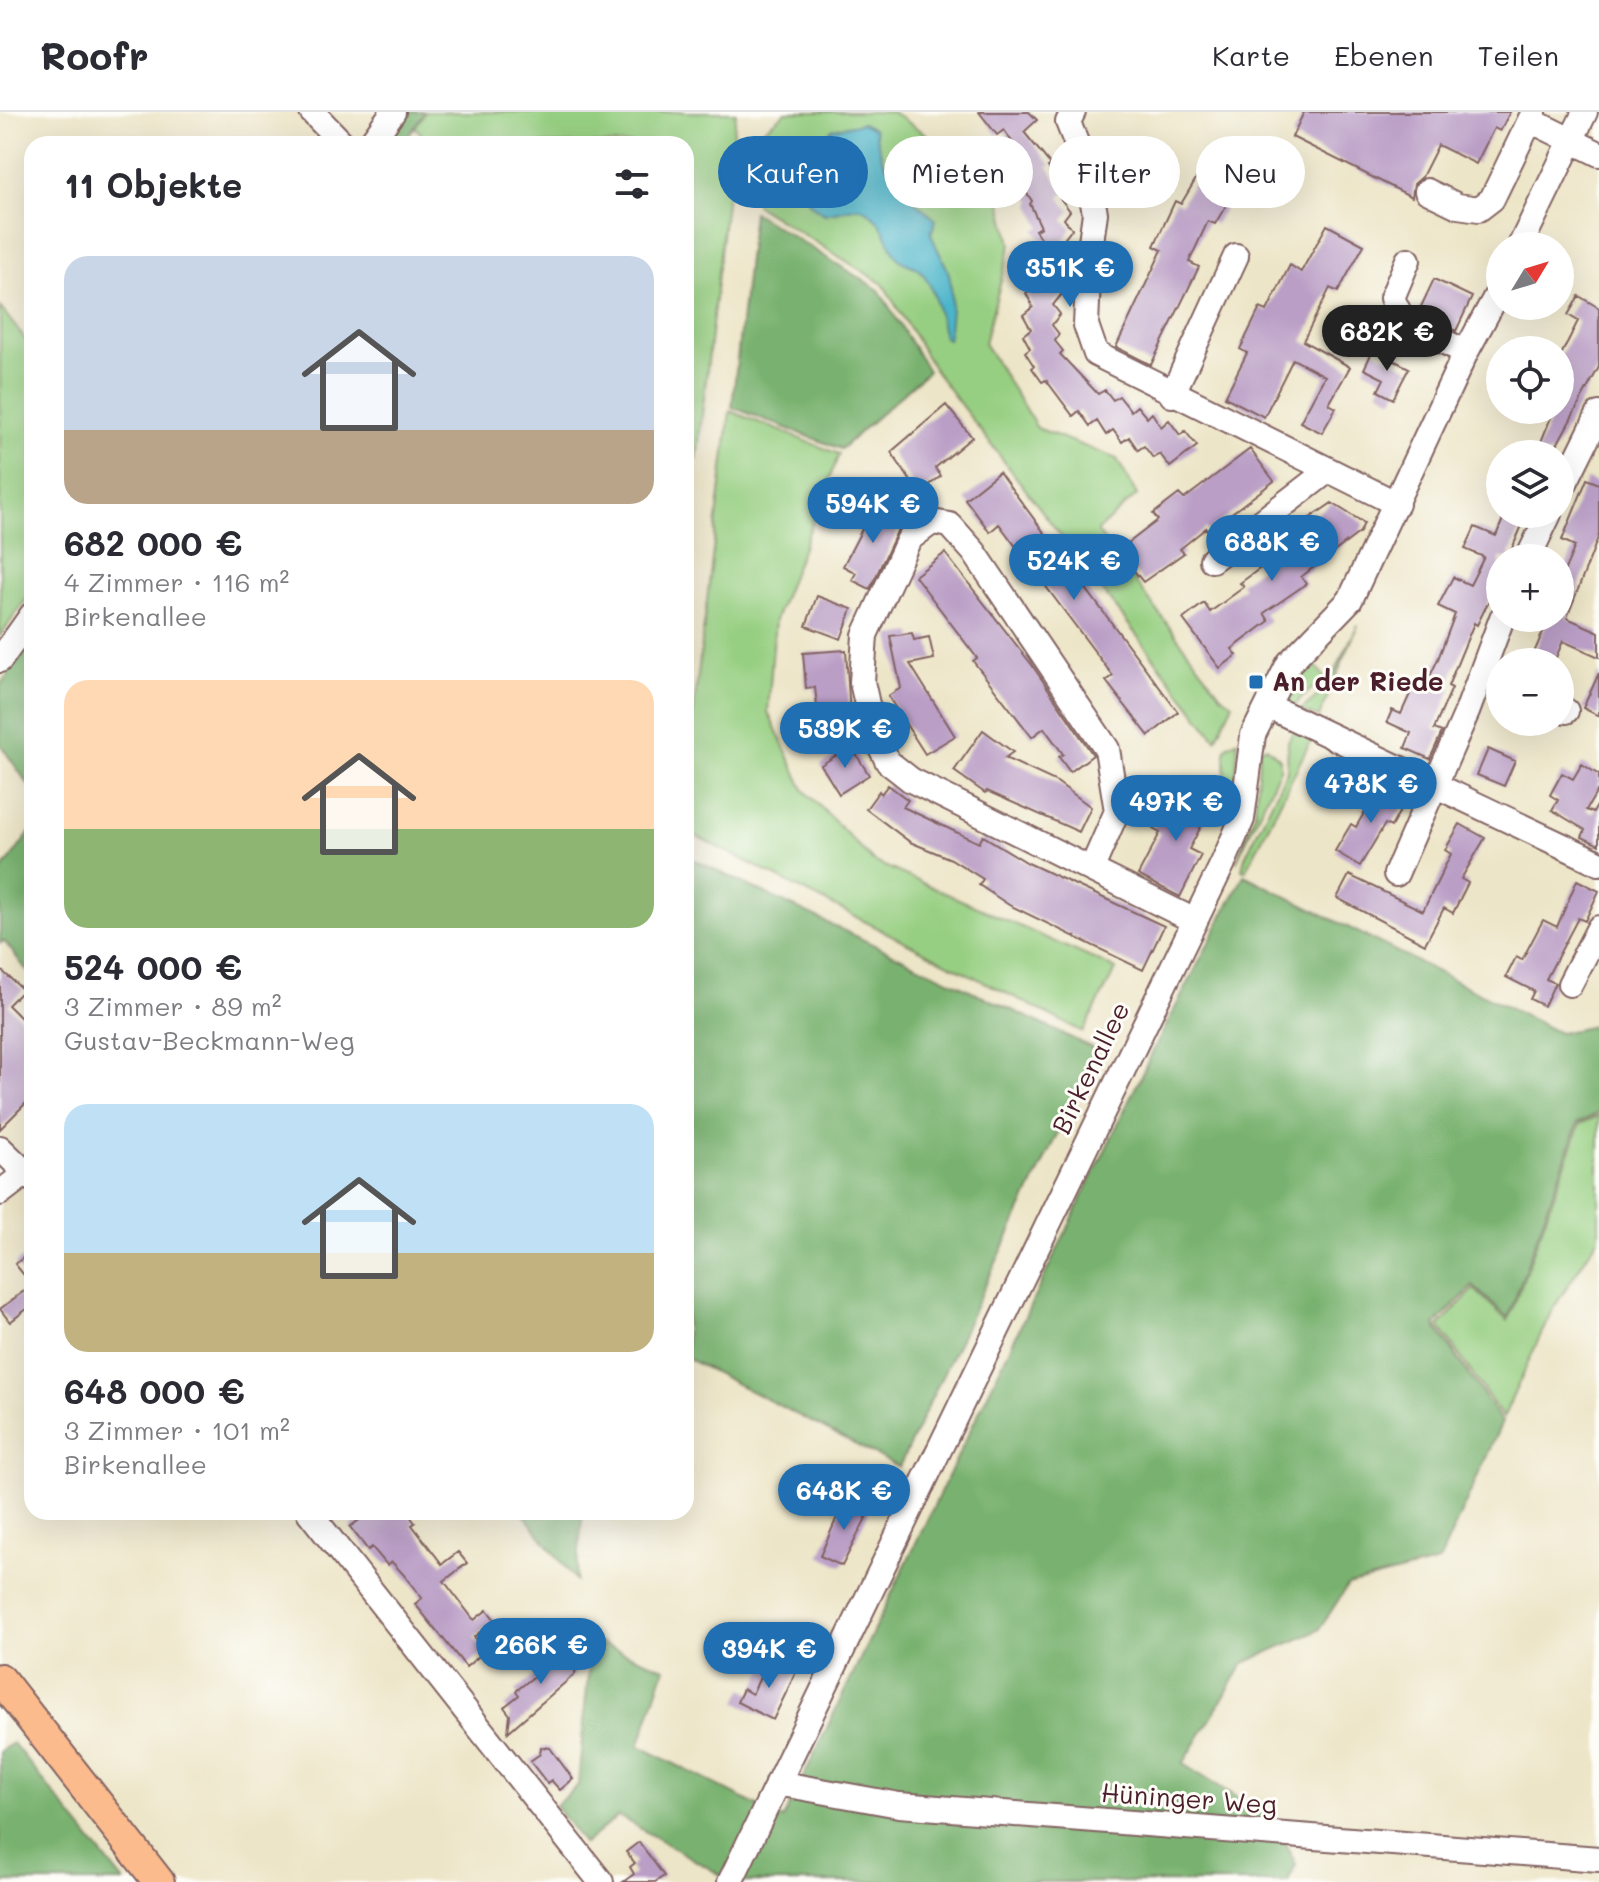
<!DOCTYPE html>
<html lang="de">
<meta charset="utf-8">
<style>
:root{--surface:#fff;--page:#f7f7f7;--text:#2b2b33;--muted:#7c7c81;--line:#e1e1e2;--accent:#1f6fb2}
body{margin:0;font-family:Mali,sans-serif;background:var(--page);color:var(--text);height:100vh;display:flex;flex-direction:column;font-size:30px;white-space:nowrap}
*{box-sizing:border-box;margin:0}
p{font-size:26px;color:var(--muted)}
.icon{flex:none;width:44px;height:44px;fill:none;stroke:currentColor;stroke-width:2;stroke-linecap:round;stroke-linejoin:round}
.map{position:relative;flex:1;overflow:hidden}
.details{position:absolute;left:24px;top:24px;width:670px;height:1384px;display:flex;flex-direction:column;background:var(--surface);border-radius:24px;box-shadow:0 8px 32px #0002}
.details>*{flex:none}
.top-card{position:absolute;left:718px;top:24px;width:760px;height:72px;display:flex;gap:16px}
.needle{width:52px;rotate:52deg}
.fabs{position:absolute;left:1486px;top:120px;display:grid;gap:16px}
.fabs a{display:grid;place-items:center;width:88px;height:88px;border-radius:50%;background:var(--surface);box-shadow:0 8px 32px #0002;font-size:40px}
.price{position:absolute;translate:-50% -68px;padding:0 18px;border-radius:28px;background:var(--accent);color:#fff;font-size:26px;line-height:52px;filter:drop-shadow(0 2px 4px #0008)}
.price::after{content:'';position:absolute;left:50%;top:48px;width:24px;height:18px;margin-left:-12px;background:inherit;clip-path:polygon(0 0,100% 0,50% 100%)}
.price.active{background:#222;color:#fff}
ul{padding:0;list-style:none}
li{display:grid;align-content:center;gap:16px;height:424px;padding:0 40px}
li span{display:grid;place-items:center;height:248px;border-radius:24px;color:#555}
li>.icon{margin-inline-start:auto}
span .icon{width:144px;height:144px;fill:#fffc;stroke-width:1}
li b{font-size:34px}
h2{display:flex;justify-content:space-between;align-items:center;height:96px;padding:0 40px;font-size:34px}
.tag{padding:0 28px;border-radius:36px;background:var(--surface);box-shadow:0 8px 32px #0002;font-size:28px;line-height:72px}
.tag.active{background:var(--accent);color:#fff}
header{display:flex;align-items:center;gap:48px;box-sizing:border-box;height:112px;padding:0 40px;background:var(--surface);border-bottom:2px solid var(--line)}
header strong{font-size:38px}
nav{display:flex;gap:44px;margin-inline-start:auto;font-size:28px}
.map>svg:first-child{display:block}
</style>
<header>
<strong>Roofr</strong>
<nav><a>Karte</a><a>Ebenen</a><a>Teilen</a></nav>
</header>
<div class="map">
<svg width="1599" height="1770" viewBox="0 0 1599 1770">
<rect width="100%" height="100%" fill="#fdfcf7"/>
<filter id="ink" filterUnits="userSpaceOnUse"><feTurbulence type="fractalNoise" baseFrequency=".0125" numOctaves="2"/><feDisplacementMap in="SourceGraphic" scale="16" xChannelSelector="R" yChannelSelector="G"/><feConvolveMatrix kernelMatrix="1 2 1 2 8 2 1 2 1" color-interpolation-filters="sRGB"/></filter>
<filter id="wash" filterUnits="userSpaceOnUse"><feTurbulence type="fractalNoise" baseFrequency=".006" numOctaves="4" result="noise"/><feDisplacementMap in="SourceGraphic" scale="32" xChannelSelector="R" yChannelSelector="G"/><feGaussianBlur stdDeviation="1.8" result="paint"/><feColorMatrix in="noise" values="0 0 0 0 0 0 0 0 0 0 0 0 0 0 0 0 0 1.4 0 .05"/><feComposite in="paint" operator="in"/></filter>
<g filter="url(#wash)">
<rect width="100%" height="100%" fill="#ede5c7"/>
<path fill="#97cf82" stroke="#707756" stroke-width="2" d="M425 0H736L697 347 686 334V32H430L415 15Z
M786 0H892L964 47 1000 86 1011 132 984 231 1037 316 1117 347 1137 383 1097 419 1221 583 1233 591 1216 627 935 259 883 172 756 93 762 19Z
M0 195 32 236V479L0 524Z
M730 299 839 342 775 508 768 600 804 678 873 749 1116 857 1083 920 686 719V661Z
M1358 513 1319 605 1300 599 1327 576Z
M1316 554 1325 566 1301 586 1291 600 1284 592C1286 578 1292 565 1304 557L1307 560Z
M1294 619 1311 628 1246 759 1242 757 1245 745 1287 659 1288 629Z
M1238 628 1233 703 1226 714 1225 640 1227 634Z
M1267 635 1280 647V657L1236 750 1255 700 1260 636Z
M1599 1004V1125L1551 1200 1503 1306 1439 1214 1474 1177 1508 1209 1580 1012Z"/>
<path fill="#79b270" stroke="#62684e" stroke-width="2" d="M401 0H425L403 32H380Z
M753 100 879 178 928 259 841 337 732 295Z
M32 529V678L0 632V573Z
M32 718V865L4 829 0 831V761Z
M686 744 1097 938 899 1355 686 1246Z
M1244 763 1559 921 1599 913V1001L1578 1011 1508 1206 1473 1174 1435 1213 1502 1310 1439 1450 1348 1473 1319 1518 1244 1551 1183 1652 1273 1708 1296 1752 1288 1770H733L618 1704 584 1732 555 1694 578 1673 591 1528 665 1556 639 1634 783 1707 1151 943Z
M522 1400H583L576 1469Z
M13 1631 124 1770H0V1639Z"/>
<path fill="#4cb5ca" stroke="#4b6a7a" stroke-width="2" d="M862 11 874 17 882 46 900 76 936 108 931 121C935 134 941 143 947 156 955 176 950 205 948 227L944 225C938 204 936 171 917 156 909 151 901 152 896 143 885 124 882 104 859 95L825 102C782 81 813 42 832 17Z"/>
<g id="blocks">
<path fill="#ba9ec6" d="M979 0H1029L1037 8 1024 20 1051 53 1048 55 1064 81 1060 86 1070 99 1064 107 1072 117 1062 130 1071 140 1059 149 1067 160 1055 172 1062 182 1053 193 1060 202 1052 213 1059 222 1055 229 1063 239 1060 242 1098 282 1105 278 1113 288 1119 284 1131 299 1137 294 1147 306 1152 301 1161 315 1169 308 1180 323 1185 319 1197 334 1170 355 1160 342 1153 346 1144 334 1138 338 1129 325 1122 330 1113 318 1106 323 1097 309 1090 314 1079 299 1073 304 1046 268 1042 270 1032 256 1034 254 1025 240 1030 236 1023 223 1031 217 1023 203 1033 195 1026 181 1036 174 1030 160 1041 151 1033 140 1044 132 1035 118 1041 115 1030 92 1032 89 1024 77 1026 74 1014 57 1025 49 1004 18 997 23Z
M1304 0H1510L1500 19 1494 16 1476 52 1438 33 1422 65 1414 72 1412 85 1292 25Z
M1203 55 1237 75 1215 112 1208 109 1189 150 1199 155 1151 253 1116 235 1162 138 1154 134 1175 89 1181 92Z
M1327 113 1364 133 1338 180 1330 176 1303 229 1350 255 1329 292 1336 296 1322 321 1300 310 1325 264 1293 247 1264 305 1225 285 1247 241 1240 237 1260 196 1267 199 1290 153 1301 160Z
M1434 167 1472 185 1456 219 1418 201Z
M1579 184 1599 196V255L1552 342H1536L1554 298H1560V284L1569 264 1560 260V245L1578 209 1568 203Z
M1373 238 1409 256 1393 287 1378 279 1384 267 1364 257Z
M946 293 972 325 935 356 941 364 919 381 891 340Z
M1250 337 1274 369 1208 419 1206 416 1180 437 1184 441 1143 470 1118 439 1158 408 1153 402 1179 382 1184 387Z
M999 360 1178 600 1149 624 1106 569 1113 564 999 412 990 420 965 387Z
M1587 367 1599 372V423L1567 506 1599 520V545L1563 529 1554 550H1530L1549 506H1560V469L1575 434 1562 428Z
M876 390 903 407 870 477 852 468 856 461 843 454Z
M1332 391 1364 411 1360 420 1301 465 1306 472 1264 501 1269 509 1232 537 1237 543 1220 556 1183 507 1204 491 1210 500 1244 475 1240 471 1281 441 1273 431Z
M1505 402H1527L1508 446H1500V466L1477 513 1474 511 1448 574 1452 576 1434 617 1442 620 1430 647 1405 636 1411 621 1387 610 1392 598 1401 602 1414 573 1424 577 1438 547 1455 502 1438 494 1453 465 1470 473 1484 445 1465 437 1475 415 1496 424Z
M945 441 1032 553 1093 643 1070 660 1059 645 1063 642 1044 616 1032 625 973 549 977 546 915 464Z
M817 484 852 497 841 527 806 514Z
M912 521 914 528 929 525 934 547 910 552 955 624 925 642 888 584 901 576 890 524Z
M846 538 851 620 820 623 815 575 806 576 803 541Z
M1599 561V604L1583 596Z
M983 618 1013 640 1005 646 1057 670 1091 695 1079 720 987 679 985 681 954 659Z
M851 634 869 663 839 682 821 653Z
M1488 637 1515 649 1504 674 1477 663Z
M1582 652 1599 663V676L1586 698 1593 701 1599 690V733L1582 725 1585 718 1552 698 1558 688 1550 683 1562 661 1573 667Z
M888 673 908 688 903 695 979 731 983 724 1028 751 1164 814 1143 858 1009 793 979 773 983 767 951 747 910 730 866 697 879 679 881 682Z
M1380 673 1406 688 1391 715 1385 712 1360 754 1335 739 1351 712 1356 715Z
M1176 675 1212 694 1189 737 1201 743 1180 785 1138 763 1160 721 1153 717Z
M1460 712 1485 726 1461 767 1468 771 1453 801 1444 796 1425 832 1337 786 1349 763 1423 799 1451 742 1445 738Z
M1577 768 1599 779 1585 809 1578 806 1546 867 1555 871 1544 894 1530 887 1534 879 1506 865 1516 845 1522 848 1543 808 1557 815Z
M0 857 23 878 8 893 29 914 25 917 32 924V985L0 1017Z
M32 1139V1193L10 1210 0 1197 32 1173 15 1152Z
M846 1385 869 1400 842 1454 820 1444Z
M370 1400H407L415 1411 412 1413 442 1452 458 1440 467 1451 444 1469 474 1508 487 1498 495 1508 474 1525 485 1539 466 1555 415 1492 422 1486 403 1462 392 1450 387 1453 372 1435 368 1438 350 1415Z
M555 1532 576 1555 575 1562 508 1620 510 1603 504 1595 519 1583 516 1579 549 1552 542 1542Z
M769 1547 796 1560 773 1608 737 1590 743 1577 752 1582Z
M541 1635 550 1636 573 1667 560 1678 551 1668 547 1671 530 1649 540 1642Z
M639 1730 664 1764 655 1770H623L634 1762 630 1755 635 1751 626 1740Z"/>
</g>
</g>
<g filter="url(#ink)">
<use href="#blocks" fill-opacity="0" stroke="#836462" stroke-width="2"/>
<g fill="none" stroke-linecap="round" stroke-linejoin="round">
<g stroke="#836462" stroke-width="28">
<path id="minor" d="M312 0 343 32
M1073 0 1068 10 1086 56 1095 101 1089 144 1086 213 1096 242 1397 392
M1530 8 1599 42
M370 32 393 0
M1427 79 1458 94 1479 97 1492 87 1534 0
M1520 134 1585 0
M1408 148 1392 186 1404 211 1466 240
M1172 283 1236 144
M1560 381 1599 302
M1528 446 1549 402
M1212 448 1326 360
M0 548 32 503
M1268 594 1599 751
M1560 596 1566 599
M1092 756 1117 699 1107 637 974 440 950 413 932 410 909 427 865 523 862 570 873 619 888 650 911 668 1193 808
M1396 762 1467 600 1502 506
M1570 872 1599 816
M0 1036 32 1067
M0 1081 26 1061
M309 1400 601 1770
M777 1671 899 1693 1599 1747
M730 1770 1223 751 1242 707 1253 623 1289 551 1350 488 1466 240 1500 177"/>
</g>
<g stroke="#836462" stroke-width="34">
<path id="major" d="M0 1567 159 1770"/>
</g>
<use href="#minor" stroke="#fff" stroke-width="24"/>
<use href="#major" stroke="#fbbb8d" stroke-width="30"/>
</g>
</g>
<rect fill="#1f6fb2" stroke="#fdfcf7" stroke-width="3" x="1248" y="562" width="16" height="16" rx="4"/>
<g text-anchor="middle" stroke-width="6" stroke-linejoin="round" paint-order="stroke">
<g font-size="26" font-weight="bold" fill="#4a1f2b" stroke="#fdfcf7" text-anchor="start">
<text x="1272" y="579">An der Riede</text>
</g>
<g font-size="26" fill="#4a1f2b" stroke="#fdfcf7">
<text transform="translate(1091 956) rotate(-64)" y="9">Birkenallee</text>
<text transform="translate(1189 1687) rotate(4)" y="9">Hüninger Weg</text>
</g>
</g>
</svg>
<div class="fabs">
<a><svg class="needle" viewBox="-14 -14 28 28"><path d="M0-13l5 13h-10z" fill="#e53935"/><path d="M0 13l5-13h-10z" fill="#7c7c81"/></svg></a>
<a><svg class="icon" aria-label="locate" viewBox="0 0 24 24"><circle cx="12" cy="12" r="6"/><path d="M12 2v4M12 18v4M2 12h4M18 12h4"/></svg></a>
<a><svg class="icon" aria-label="layers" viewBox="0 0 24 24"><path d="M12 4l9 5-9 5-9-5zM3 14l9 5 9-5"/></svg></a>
<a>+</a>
<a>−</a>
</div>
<b class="price" style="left:1070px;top:197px">351K €</b>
<b class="price active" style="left:1387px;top:261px">682K €</b>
<b class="price" style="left:873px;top:433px">594K €</b>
<b class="price" style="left:1272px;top:471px">688K €</b>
<b class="price" style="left:1074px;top:490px">524K €</b>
<b class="price" style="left:845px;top:658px">539K €</b>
<b class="price" style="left:1371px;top:713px">478K €</b>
<b class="price" style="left:1176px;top:731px">497K €</b>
<b class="price" style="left:844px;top:1420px">648K €</b>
<b class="price" style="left:541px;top:1574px">266K €</b>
<b class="price" style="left:769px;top:1578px">394K €</b>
<div class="top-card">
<a class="tag active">Kaufen</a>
<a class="tag">Mieten</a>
<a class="tag">Filter</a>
<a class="tag">Neu</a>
</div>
<section class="details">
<h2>11 Objekte<svg class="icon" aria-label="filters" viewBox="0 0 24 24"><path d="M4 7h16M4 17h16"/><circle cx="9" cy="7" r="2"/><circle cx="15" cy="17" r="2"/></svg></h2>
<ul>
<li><span style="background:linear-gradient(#c9d6e8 70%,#b9a48a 0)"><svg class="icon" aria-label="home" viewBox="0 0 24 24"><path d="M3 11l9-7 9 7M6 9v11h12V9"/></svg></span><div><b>682 000 €</b><p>4 Zimmer · 116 m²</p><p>Birkenallee</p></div></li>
<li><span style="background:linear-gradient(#ffd9b3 60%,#8fb573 0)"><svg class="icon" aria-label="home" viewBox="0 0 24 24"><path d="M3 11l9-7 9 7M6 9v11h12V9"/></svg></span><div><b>524 000 €</b><p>3 Zimmer · 89 m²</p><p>Gustav-Beckmann-Weg</p></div></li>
<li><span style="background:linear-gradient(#bfe0f5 60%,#c2b280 0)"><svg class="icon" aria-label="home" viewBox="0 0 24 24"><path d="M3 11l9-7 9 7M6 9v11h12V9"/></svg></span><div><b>648 000 €</b><p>3 Zimmer · 101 m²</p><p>Birkenallee</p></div></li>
</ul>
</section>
</div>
